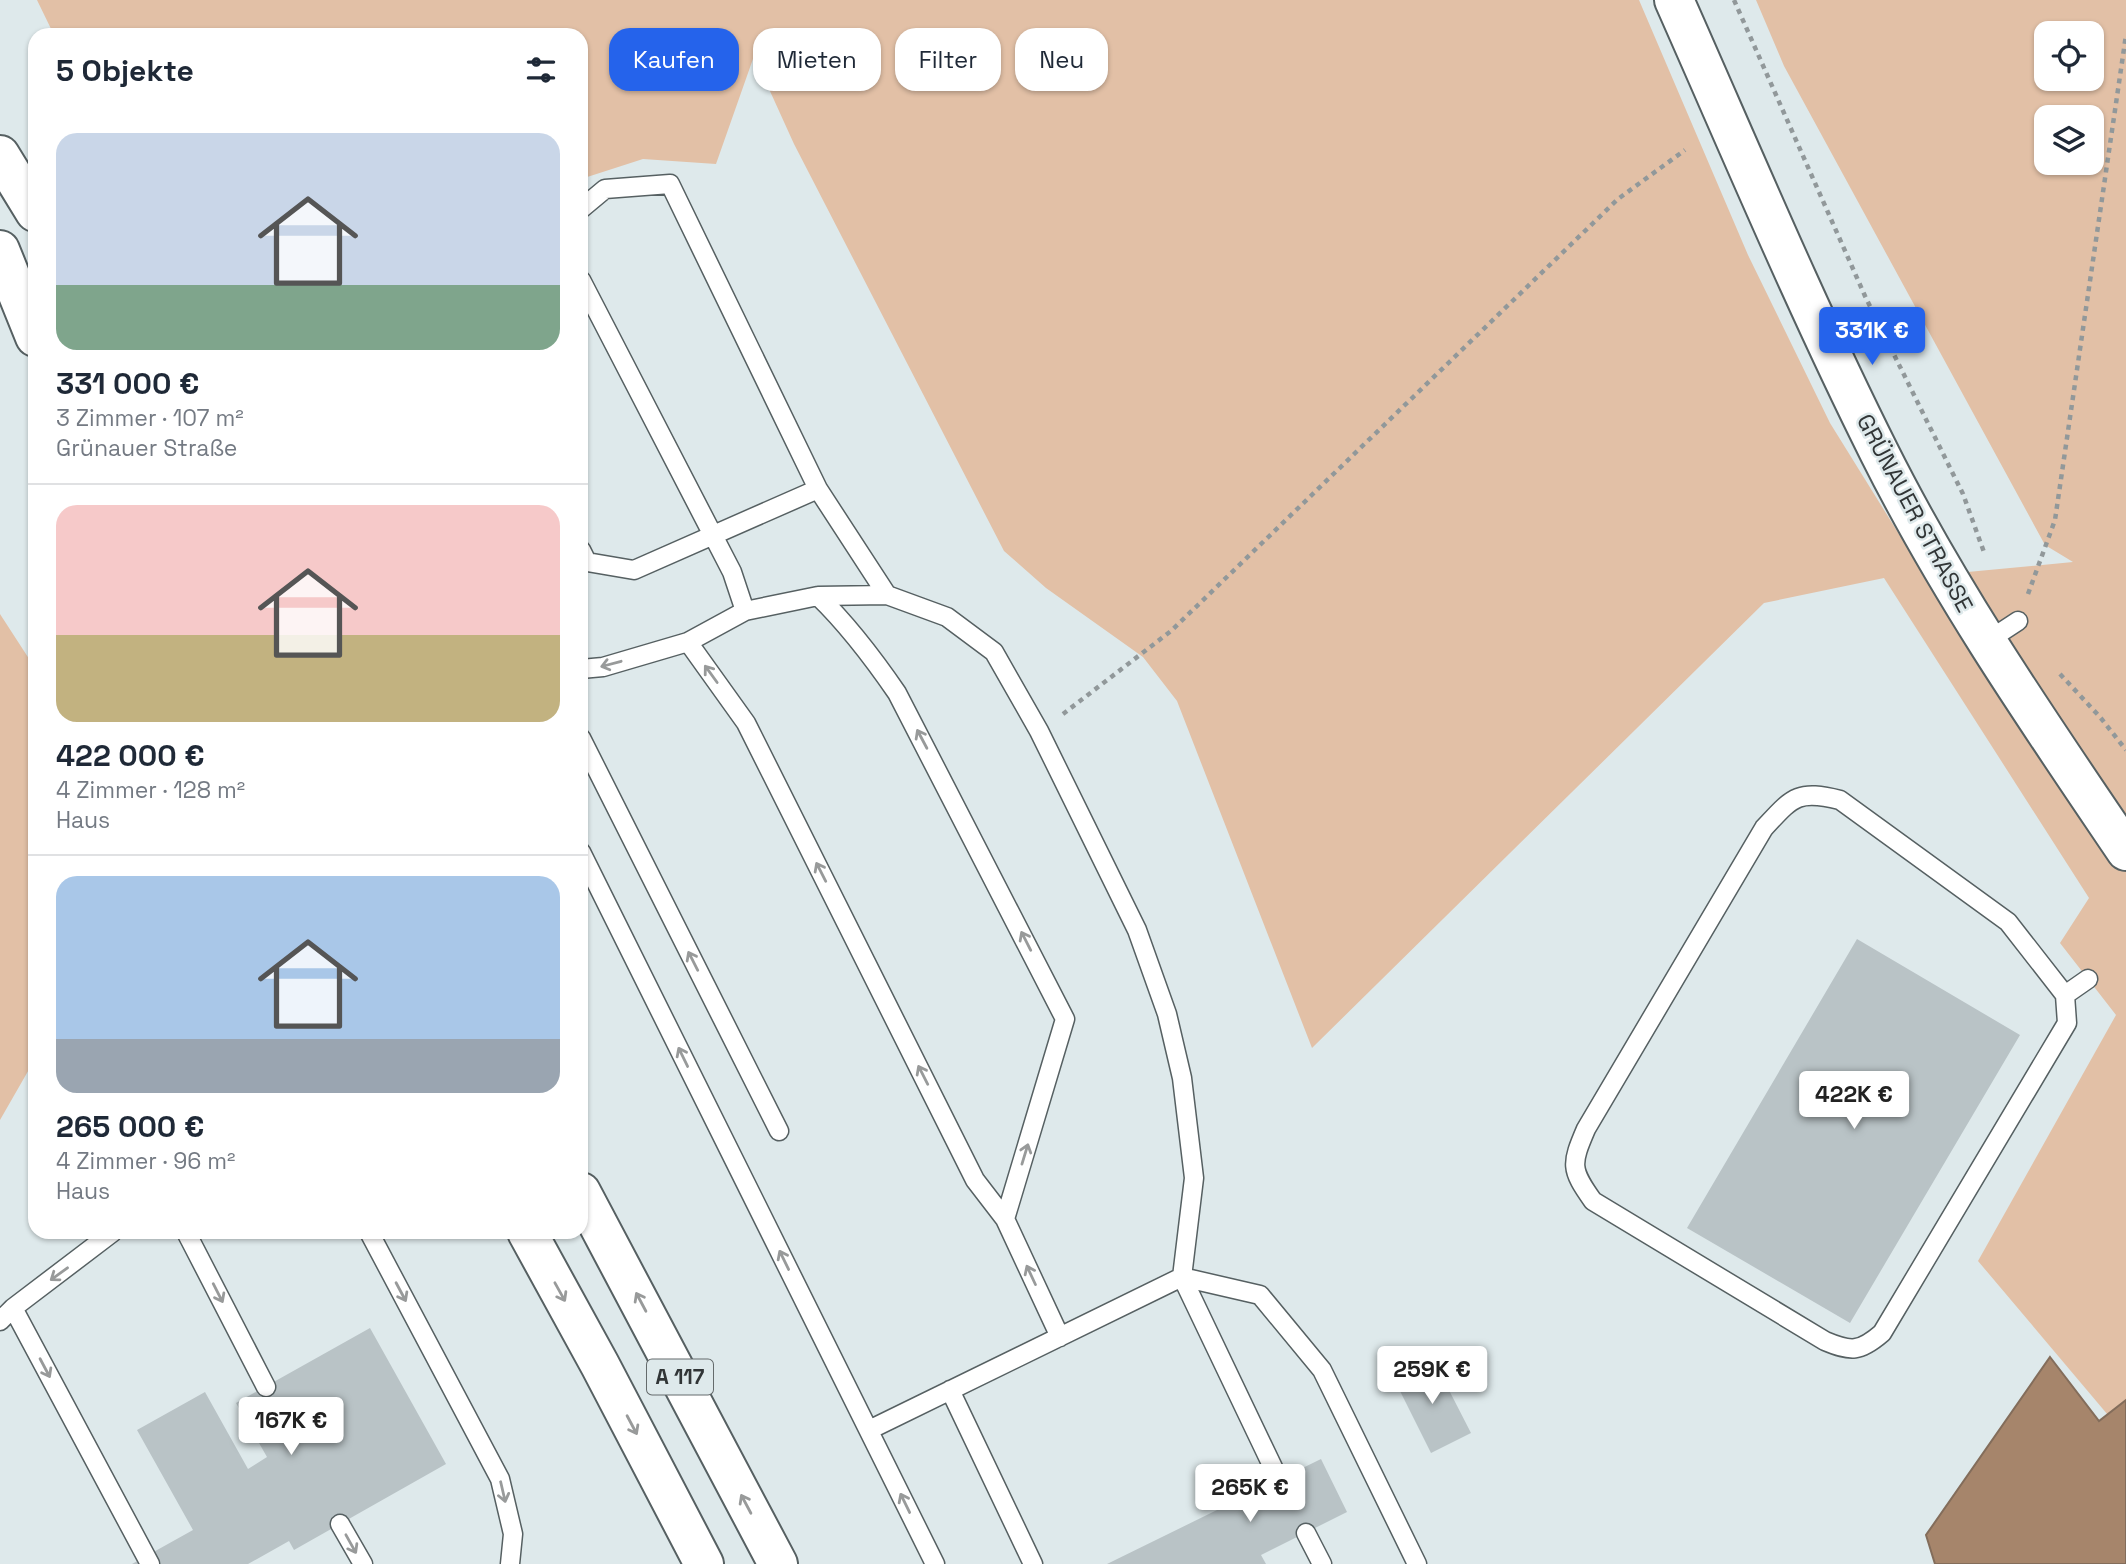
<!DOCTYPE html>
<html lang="de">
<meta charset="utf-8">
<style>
:root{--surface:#fff;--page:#f6f6f7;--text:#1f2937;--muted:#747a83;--line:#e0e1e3;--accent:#2563eb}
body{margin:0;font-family:"Space Grotesk",sans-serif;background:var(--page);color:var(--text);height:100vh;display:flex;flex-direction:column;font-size:26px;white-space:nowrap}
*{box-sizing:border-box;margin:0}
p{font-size:23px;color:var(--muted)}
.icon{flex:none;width:38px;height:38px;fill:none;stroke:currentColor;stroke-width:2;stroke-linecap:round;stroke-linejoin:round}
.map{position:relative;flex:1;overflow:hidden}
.sheet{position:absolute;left:28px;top:28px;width:560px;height:1211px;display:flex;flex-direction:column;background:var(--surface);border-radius:21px;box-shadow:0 2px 5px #0004}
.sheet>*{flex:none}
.hud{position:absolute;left:609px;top:28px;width:665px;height:63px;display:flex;gap:14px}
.tools{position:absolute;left:2034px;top:21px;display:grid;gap:14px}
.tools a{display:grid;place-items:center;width:70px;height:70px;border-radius:14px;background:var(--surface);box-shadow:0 2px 5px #0004;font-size:35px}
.price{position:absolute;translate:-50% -60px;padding:0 16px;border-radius:7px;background:#fff;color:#222;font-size:23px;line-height:46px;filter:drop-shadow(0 2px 4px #0008)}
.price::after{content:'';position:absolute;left:50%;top:42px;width:21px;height:16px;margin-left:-10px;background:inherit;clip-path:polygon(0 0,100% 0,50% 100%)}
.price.selected{background:var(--accent);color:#fff}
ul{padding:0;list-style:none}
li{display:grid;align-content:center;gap:14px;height:371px;padding:0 28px}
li+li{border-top:2px solid var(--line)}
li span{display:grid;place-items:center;height:217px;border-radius:21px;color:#555}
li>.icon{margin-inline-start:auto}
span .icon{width:126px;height:126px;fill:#fffc;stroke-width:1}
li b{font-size:30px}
h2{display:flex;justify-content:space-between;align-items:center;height:84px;padding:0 28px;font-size:30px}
.tag{padding:0 24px;border-radius:21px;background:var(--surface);box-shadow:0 2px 5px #0004;font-size:24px;line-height:63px}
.tag.selected{background:var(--accent);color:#fff}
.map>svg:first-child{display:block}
</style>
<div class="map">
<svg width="2126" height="1564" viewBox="0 0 2126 1564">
<rect width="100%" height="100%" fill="#dee9eb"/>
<path fill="#e2c0a6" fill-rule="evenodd" d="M37 0H1639L1748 255 1830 423 1925 576 2073 562 2045 545 1784 66 1756 0H2126V1410L2113 1421 1978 1261 2116 1015 2060 943 2089 898 1884 578 1764 603 1312 1048 1177 701 1143 657 1046 588 1004 551 794 144 754 56 716 164 643 159 581 179V35H54ZM2046 33H2091V79H2046ZM2046 117H2091V163H2046Z
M0 614 35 668V1059L0 1120Z"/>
<path fill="#a6856b" stroke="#836d5b" stroke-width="2" d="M2050 1357 2099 1421 2126 1400V1564H1935L1926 1535Z"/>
<path fill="#b9c3c6" d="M1857 939 2020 1035 1850 1323 1687 1228Z
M370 1328 446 1464 294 1550 289 1541 248 1564H132L193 1530 137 1430 205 1392 248 1469 267 1457 236 1403Z
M1433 1359 1471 1433 1431 1453 1394 1379Z
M1321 1459 1347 1512 1261 1555 1266 1564H1107Z"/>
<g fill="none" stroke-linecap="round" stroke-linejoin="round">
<g stroke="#566062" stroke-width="21">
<path id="service" d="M581 209 605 189 670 184 818 489 887 595
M581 280 732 572 745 611
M581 550 587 562 634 570 818 489
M818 596C849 626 873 658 897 693L1065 1019 1005 1219
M688 642 746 723 975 1180 1005 1219 1060 1337
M1986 642 2018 621
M581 669 603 667 688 642 745 611 818 596 887 595 947 617 994 652 1039 731 1137 930 1167 1014 1182 1078 1194 1178 1182 1277 1279 1480
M581 738 779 1131
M581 852 935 1564
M2065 995 2008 922 1840 800C1797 789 1792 798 1764 828L1586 1129C1571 1164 1570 1169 1593 1201L1825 1341C1851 1352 1860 1352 1882 1333L2067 1023 2065 995 2088 979
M186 1232 266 1387
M369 1232 500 1479 513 1534 510 1564
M13 1308 150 1564
M0 1321 13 1308 113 1232
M950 1390 1033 1564
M869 1430 1182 1277 1260 1295 1322 1370 1417 1564
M340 1524 363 1564
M1306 1533 1322 1564"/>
</g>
<g stroke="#566062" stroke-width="42">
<path id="secondary" d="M1674 0C1741 151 1805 304 1879 452 1949 592 2038 721 2126 851"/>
</g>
<g stroke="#566062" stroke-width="42">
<path id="motorway" d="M0 155 35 212
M0 250 35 337
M581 1192 778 1564
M527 1232 600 1365 704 1564"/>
</g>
<path stroke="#91989a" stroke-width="4.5" stroke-dasharray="5 5" stroke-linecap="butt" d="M1734 0 1865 296 1963 494 1985 555
M2028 594 2055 520 2126 35
M2060 674 2100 717 2126 750
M1063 714 1171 631 1618 199 1685 150"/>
<use href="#service" stroke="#fff" stroke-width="18"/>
<use href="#secondary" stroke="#fff" stroke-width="38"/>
<use href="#motorway" stroke="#fff" stroke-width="38"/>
</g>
<defs><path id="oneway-shaft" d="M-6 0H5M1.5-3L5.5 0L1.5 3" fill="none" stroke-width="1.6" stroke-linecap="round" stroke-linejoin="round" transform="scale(1.75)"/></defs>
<g stroke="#989a9a">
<use href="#oneway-shaft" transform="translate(611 664) rotate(165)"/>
<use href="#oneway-shaft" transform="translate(711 674) rotate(-126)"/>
<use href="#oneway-shaft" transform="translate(922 739) rotate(-118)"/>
<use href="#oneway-shaft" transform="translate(821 872) rotate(-117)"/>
<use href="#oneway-shaft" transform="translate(1026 941) rotate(-117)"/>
<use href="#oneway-shaft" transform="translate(693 961) rotate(-117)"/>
<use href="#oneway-shaft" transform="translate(683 1057) rotate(-116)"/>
<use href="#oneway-shaft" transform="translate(923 1075) rotate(-117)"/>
<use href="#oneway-shaft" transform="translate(1025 1154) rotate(-73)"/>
<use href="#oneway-shaft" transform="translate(784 1260) rotate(-116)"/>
<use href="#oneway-shaft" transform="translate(59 1274) rotate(144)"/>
<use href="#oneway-shaft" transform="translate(1031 1275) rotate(-115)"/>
<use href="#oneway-shaft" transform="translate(401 1292) rotate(62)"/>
<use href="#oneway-shaft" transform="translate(560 1292) rotate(61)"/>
<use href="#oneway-shaft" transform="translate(218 1293) rotate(63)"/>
<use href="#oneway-shaft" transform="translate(641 1302) rotate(-118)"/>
<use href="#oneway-shaft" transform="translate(45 1368) rotate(62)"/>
<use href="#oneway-shaft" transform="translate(632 1425) rotate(62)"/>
<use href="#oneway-shaft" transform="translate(503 1492) rotate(77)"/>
<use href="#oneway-shaft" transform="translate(905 1503) rotate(-116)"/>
<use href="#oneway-shaft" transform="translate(746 1504) rotate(-118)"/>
<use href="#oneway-shaft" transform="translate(351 1544) rotate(61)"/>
</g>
<g text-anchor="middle" stroke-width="5" stroke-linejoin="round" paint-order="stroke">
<rect fill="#dee9eb" stroke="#656b6c" stroke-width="2" x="647" y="1359.5" width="66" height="35" rx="5"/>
<g font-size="21" font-weight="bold" fill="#313536">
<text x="680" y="1384">A 117</text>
</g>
<g font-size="23" fill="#313536" stroke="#dee9eb">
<text transform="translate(1915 513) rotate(62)" y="8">GRÜNAUER STRASSE</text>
</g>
</g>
</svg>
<div class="tools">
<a><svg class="icon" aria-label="locate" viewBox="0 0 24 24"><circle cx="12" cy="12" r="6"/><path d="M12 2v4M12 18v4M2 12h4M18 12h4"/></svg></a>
<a><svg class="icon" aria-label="layers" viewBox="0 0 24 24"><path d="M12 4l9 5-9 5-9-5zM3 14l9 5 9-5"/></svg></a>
</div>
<b class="price selected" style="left:1872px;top:367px">331K €</b>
<b class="price" style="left:1854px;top:1131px">422K €</b>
<b class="price" style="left:1432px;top:1406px">259K €</b>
<b class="price" style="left:291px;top:1457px">167K €</b>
<b class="price" style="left:1250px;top:1524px">265K €</b>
<div class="hud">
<a class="tag selected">Kaufen</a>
<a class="tag">Mieten</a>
<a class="tag">Filter</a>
<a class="tag">Neu</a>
</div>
<section class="sheet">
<h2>5 Objekte<svg class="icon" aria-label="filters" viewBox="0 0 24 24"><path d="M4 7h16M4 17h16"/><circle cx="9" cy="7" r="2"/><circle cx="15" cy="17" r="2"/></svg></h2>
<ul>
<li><span style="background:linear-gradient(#c9d6e8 70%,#7fa58c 0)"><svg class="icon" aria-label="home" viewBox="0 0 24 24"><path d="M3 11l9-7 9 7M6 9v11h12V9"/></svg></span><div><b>331 000 €</b><p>3 Zimmer · 107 m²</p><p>Grünauer Straße</p></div></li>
<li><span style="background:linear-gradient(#f6c9c9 60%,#c2b280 0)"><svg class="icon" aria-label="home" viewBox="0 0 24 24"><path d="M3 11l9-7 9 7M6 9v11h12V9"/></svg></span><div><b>422 000 €</b><p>4 Zimmer · 128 m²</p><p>Haus</p></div></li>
<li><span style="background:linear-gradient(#a9c7e8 75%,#9aa5b1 0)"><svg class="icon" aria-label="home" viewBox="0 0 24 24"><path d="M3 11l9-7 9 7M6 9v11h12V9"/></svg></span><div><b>265 000 €</b><p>4 Zimmer · 96 m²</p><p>Haus</p></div></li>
</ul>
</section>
</div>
